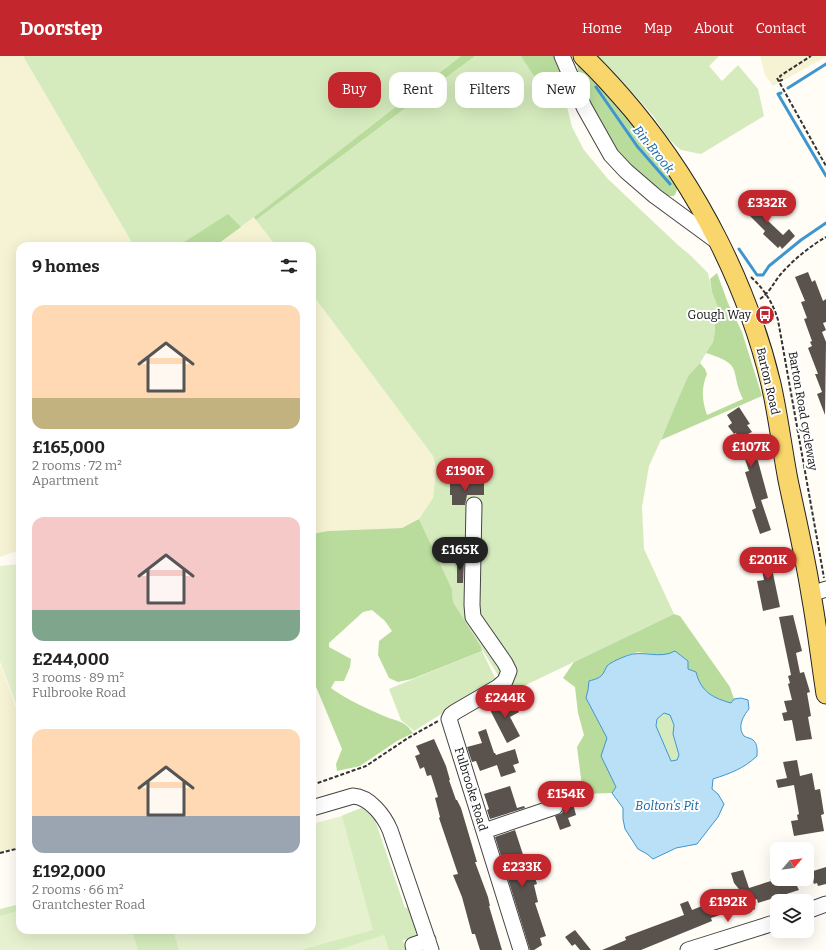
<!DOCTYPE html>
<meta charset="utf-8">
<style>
:root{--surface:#fff;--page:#f6f6f6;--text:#222;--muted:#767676;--accent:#c4262e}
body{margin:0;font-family:Bitter,serif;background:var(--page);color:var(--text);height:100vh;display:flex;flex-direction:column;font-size:15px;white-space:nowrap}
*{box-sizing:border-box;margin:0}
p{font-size:13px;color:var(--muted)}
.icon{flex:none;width:22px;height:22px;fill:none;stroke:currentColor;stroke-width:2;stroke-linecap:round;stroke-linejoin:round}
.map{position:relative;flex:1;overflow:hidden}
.drawer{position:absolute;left:16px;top:186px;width:300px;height:692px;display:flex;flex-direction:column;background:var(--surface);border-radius:12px;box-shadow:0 4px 16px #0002}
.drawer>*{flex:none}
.guide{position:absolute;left:328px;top:16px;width:380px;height:36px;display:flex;gap:8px}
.needle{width:26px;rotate:61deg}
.controls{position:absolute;left:770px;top:786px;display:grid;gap:8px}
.controls a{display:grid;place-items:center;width:44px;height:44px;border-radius:8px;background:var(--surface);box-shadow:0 4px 16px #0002;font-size:20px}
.price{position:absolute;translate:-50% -34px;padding:0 9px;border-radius:14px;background:var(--accent);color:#fff;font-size:13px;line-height:26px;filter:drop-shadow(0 1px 2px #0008)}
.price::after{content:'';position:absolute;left:50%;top:24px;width:12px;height:9px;margin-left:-6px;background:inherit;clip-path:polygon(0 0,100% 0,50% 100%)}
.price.active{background:#222;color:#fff}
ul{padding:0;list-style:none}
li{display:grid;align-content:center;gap:8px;height:212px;padding:0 16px}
li span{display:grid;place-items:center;height:124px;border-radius:12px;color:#555}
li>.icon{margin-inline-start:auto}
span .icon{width:72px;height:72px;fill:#fffc;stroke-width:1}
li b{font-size:17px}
h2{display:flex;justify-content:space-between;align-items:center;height:48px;padding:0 16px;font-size:17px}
.pill{padding:0 14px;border-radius:12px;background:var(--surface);box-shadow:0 4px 16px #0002;font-size:14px;line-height:36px}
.pill.active{background:var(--accent);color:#fff}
header{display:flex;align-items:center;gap:24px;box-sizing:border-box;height:56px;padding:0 20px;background:var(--accent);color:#fff}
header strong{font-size:19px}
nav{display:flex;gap:22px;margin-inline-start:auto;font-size:14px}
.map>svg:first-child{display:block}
</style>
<header>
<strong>Doorstep</strong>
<nav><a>Home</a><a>Map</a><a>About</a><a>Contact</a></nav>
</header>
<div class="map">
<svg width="826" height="894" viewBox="0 0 826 894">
<rect width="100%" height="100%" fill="#fffdf5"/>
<path fill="#f6f3d4" d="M0 0H23L134 190H20V494L0 501Z
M760 0H826V1L773 30 765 19Z
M254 161 276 190H215Z
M312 238 433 400 436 413 433 442 419 463 402 472 328 475 312 478Z
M0 608 20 662V790L0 797Z"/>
<path fill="#d5ebbd" d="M23 0H461L254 161 215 190H134Z
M475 0H521C528 10 546 39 557 44 559 46 563 46 566 47L572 71 584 94 608 123 678 189 690 199 708 217 712 236 718 250 714 262 715 275 713 286 700 307 688 320 671 362 649 410 642 451 644 493 674 558 509 637 453 546 452 533 419 463 433 442 436 413 433 400 312 238V190H276L256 164Z
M595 0H719L709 10 722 25 738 9 758 33 764 60 701 98 681 94 676 90 668 82 654 61 638 43Z
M482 595 496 624 414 675 401 664 389 633Z
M664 657 670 659 674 669 673 678 679 699 677 704 671 705 656 670 657 663Z
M361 752 372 755 405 852 412 850 422 879 416 883 413 881 403 884 406 894H0V853L20 848V874H312L341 760Z"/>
<path fill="#b9dc9c" d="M461 0H475L256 164 254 161Z
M521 0H556L561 17 571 39 573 44C567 46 563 47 557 44 546 40 528 11 521 0Z
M578 6 598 20 676 126C677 132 678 135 674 140 670 140 667 140 665 139 650 131 622 101 612 87 602 74 573 21 578 6Z
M228 158 241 171 215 190H178Z
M717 217 728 247 742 276 762 340 661 384 688 320 700 307 705 313 707 318C701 332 702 345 707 359L743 343C729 314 745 309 706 297L713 286 715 275 714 262 718 251 712 236 710 223Z
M419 463 452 533 453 546 481 591 482 595 412 623 398 626 389 622 378 599 379 585 392 575 385 565 372 554 363 556 329 587V591L351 603 350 611 344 625H335L331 632C347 644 366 652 384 660 398 666 404 664 413 677L397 685 360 710 337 715 336 708 342 693 312 621V478L328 475 402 472Z
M674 558 680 560 730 631 734 643 731 647C713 642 701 636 696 616L688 613V605L679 598 658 599 638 596 627 599 607 610 602 620 597 623 589 625 588 634 586 642 607 682 601 700 616 731 612 737 583 738 577 691 584 679 578 657 575 631 563 622 574 606Z"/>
<path fill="#e6f2cf" d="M20 508V659L0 606V510Z
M342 760 373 874 301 894H179L173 874H312V768Z
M20 854V874H132L138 894H0V860Z
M384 879 389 894H337Z"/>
<path fill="#b9e0f7" stroke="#3f96cf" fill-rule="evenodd" d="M675 595 688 605V613L696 616C701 636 713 642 731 647L734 643 741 642 748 644 749 653C743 660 737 671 744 680 747 682 751 682 753 684 758 688 757 695 757 700 743 713 731 717 713 723L712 733 718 738 724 748 718 761 697 788 676 792 653 803 647 798 638 793 625 773 623 763V752L612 737 616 731 601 700 607 682 586 642 588 634 589 625C596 623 601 622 604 616 605 614 606 612 607 610 611 606 621 602 626 600 642 593 659 604 675 595ZM664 657 670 659 674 669 673 678 679 699 677 704 671 705 656 670 657 663Z"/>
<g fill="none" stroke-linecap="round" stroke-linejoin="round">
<path stroke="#3f96cf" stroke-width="3" d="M596 31 637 90 670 128
M788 32 826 8
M781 37 778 38 826 120
M739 193 757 219H763L769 210 801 184 826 167"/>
</g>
<path fill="#5a524d" d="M755 140 761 146 759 149 770 160 766 163 783 179 789 173 795 180 782 193 780 190 778 192 763 178 765 175 743 153Z
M808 216 812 226 815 224 823 245 826 243V266L823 267 826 274 822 276 826 286 825 359 817 338 822 336 815 318H818L808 292 812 290 810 286 812 285 804 263 807 262 801 246 805 245 795 221Z
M739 351 750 368 747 369 752 376 748 378 758 405 768 442 761 444 771 474 760 478 752 454 756 452 745 416 749 415 736 377 734 378 728 370 732 367 727 359Z
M450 426 484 427V439H467L465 449H452V439H450Z
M772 492 775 507 771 508 780 551 763 555 757 525 764 524 758 495Z
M457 504H464L463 527H457Z
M793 559 802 595 796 597 800 617 804 616 810 636 807 637 811 660 808 661 812 683 796 685 792 664 784 665 782 657 787 656 784 645 792 644 788 628 790 627 788 620 791 619 779 561Z
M493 644 497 652 513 644 519 656 510 661 520 680 507 687 487 648Z
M486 673 494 697H495L496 699 515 693 519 707 513 709 516 716 501 721 497 709 480 715 476 705 472 706 467 691 482 687 478 676Z
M434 683 446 710 450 724H449L456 744H457L461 752 477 806H475L488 841 490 850H489L502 894H480L475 878H472L462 841 453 819 458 818 439 762 440 761 435 742 438 741 431 719 427 720 424 711 420 713 415 700 420 698 416 690Z
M797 704 800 720 812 717 815 734 820 733 824 758 821 759 824 775 794 780 791 765 798 764 797 759 799 758 794 729 778 732 776 724 787 722 783 706Z
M510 730 517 752 524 750 525 752 490 763 487 754 489 753 484 738Z
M572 744 576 759 568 762 571 770 560 774 555 760 562 757 564 752 563 747Z
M515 774 530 820 534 818 537 828 534 829 538 846 535 847 546 880 540 882 542 889 534 894H530L495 781Z
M826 811V828L818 830 817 827 814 828 813 825 797 830 799 834 758 847 757 843 753 844 755 853 754 854 748 846 740 848 743 854 730 859 729 856 711 862 712 865 641 894H602L626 884 625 881 684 859 680 848 688 845 692 854 717 844 719 848 743 838 734 827 731 817 743 814 749 832 771 825 770 823H807V817Z
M575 874 591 894H580L575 888 572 890 565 881Z"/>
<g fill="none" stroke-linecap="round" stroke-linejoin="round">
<g stroke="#444" stroke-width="17">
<path id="minor" d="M562 0 584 51 611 99 626 115 655 140 719 187
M474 449 472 549 473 561 505 607 509 615 505 625 498 631 455 656 451 659 449 663 521 894
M811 538 826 533
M312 752 353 740C370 741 384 760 390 774L431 894
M484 775 555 751
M807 855 826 848
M414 894 413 889 428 884
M688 894 777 866"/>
</g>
<g stroke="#222" stroke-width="21">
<path id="major" d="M583 0C601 17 617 35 633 54 698 133 747 228 771 328 778 359 782 392 788 424 796 462 805 500 811 538 817 571 821 605 826 638"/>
</g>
<path stroke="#333" stroke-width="2" stroke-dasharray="4 2" stroke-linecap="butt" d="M777 22 826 110
M779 25 782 24 780 20 811 0
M751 221C764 233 773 247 778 264L824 522
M760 243C769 237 773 228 780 219 792 205 810 190 826 181
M312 729 366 710 408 682 438 665
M0 797 20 792"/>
<use href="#minor" stroke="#fff" stroke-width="15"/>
<use href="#major" stroke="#f9d66b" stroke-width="19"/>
</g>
<defs>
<g id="bus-disc" transform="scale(1)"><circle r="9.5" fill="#c4262e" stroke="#fff"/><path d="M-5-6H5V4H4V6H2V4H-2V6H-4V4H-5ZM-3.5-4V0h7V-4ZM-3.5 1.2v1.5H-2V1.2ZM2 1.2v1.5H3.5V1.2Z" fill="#fff"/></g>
</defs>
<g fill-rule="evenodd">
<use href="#bus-disc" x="765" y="259"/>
</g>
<g text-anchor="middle" stroke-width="4" stroke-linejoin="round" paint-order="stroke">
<g font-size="12" fill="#111" stroke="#fff" text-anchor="end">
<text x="751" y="263">Gough Way</text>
</g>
<g font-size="12" fill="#111" stroke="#fff">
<text transform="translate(768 325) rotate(77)" y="4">Barton Road</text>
<text transform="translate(803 355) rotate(80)" y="4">Barton Road cycleway</text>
<text transform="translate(471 733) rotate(73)" y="4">Fulbrooke Road</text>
</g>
<g font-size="13" font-style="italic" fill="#1768a6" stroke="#fff">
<text transform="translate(654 93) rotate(51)" y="5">Bin Brook</text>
<text x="667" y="754">Bolton’s Pit</text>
</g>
</g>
</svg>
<div class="controls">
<a><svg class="needle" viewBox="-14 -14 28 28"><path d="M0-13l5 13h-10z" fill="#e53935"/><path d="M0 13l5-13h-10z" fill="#767676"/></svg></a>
<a><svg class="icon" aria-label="layers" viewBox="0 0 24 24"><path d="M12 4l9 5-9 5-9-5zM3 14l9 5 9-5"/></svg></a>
</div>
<b class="price" style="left:767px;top:168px">£332K</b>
<b class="price" style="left:751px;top:412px">£107K</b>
<b class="price" style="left:465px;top:436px">£190K</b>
<b class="price active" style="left:460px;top:515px">£165K</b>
<b class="price" style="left:768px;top:525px">£201K</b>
<b class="price" style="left:505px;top:663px">£244K</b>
<b class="price" style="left:566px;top:759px">£154K</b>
<b class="price" style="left:522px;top:832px">£233K</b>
<b class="price" style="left:728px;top:867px">£192K</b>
<div class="guide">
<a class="pill active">Buy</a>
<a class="pill">Rent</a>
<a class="pill">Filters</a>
<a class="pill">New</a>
</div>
<section class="drawer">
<h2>9 homes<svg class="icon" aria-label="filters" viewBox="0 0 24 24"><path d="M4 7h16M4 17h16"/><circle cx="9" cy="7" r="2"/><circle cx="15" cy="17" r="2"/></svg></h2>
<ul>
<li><span style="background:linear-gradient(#ffd9b3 75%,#c2b280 0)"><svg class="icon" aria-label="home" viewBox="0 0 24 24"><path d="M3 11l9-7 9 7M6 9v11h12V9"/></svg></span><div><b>£165,000</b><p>2 rooms · 72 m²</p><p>Apartment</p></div></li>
<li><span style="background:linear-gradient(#f6c9c9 75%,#7fa58c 0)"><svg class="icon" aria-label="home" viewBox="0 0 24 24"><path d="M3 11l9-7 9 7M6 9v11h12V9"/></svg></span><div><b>£244,000</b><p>3 rooms · 89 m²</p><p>Fulbrooke Road</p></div></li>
<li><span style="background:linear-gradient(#ffd9b3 70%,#9aa5b1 0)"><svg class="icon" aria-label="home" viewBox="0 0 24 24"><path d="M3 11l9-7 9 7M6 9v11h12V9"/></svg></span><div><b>£192,000</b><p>2 rooms · 66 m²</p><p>Grantchester Road</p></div></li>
</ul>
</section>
</div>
